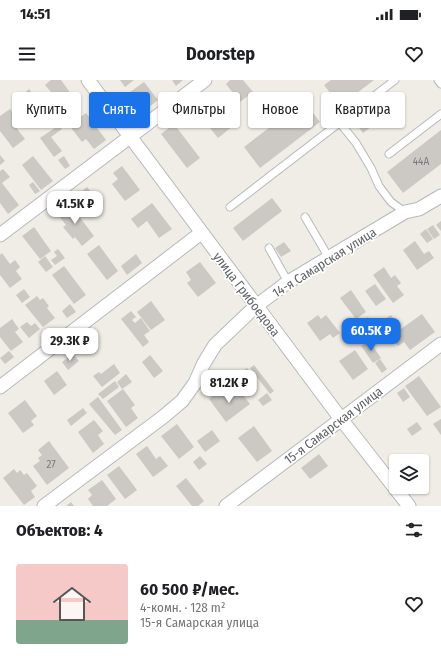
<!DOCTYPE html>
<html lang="ru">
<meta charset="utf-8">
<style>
:root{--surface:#fff;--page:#f2f2f2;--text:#202124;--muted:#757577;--line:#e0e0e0;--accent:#1a73e8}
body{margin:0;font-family:"Fira Sans Condensed",sans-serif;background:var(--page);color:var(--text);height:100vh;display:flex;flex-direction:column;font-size:15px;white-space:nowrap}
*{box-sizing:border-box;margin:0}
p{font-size:13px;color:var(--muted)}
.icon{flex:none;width:22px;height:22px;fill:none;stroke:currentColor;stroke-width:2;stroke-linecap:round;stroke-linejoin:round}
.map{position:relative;height:426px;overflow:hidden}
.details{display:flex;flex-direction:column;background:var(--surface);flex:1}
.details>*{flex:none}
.hud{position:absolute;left:12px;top:12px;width:417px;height:36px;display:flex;gap:8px}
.controls{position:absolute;left:389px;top:374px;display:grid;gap:8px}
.controls a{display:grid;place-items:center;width:40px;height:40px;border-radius:4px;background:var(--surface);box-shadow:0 1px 3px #0004;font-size:20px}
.price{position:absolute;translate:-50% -34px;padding:0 9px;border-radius:8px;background:#fff;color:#222;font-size:13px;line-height:26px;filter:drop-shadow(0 1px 2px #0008)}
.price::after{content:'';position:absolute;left:50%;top:24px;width:12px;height:9px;margin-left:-6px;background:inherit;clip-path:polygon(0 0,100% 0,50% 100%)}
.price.selected{background:var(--accent);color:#fff}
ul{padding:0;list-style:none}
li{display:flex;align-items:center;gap:12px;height:100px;padding:0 16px}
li+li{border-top:1px solid var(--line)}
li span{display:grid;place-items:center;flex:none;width:112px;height:80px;border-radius:4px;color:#555}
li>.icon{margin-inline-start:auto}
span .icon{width:48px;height:48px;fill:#fffc;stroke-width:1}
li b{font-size:17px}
h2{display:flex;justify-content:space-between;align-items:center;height:48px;padding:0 16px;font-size:17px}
.tag{padding:0 14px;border-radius:4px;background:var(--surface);box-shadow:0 1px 3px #0004;font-size:14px;line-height:36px}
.tag.selected{background:var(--accent);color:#fff}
.status{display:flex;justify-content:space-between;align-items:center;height:28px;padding:0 20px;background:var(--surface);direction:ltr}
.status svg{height:11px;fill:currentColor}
header{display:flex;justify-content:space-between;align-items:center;height:52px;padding:0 16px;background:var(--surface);font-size:18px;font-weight:700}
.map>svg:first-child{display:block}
</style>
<div class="status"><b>14:51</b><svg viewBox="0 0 49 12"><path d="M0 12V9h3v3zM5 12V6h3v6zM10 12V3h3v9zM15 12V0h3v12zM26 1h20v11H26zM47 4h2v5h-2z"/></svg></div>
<header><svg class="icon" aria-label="menu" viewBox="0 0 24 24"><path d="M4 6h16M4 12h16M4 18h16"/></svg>Doorstep<svg class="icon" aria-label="heart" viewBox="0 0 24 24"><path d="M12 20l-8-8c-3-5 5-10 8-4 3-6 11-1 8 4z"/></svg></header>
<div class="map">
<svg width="441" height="426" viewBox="0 0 441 426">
<rect width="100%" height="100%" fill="#efede5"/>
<path fill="#ccc9c4" d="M51 0H61L74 18 62 26 59 22 55 25 47 15 51 12 45 5Z
M120 0H134L125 7Z
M172 0H183L176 6Z
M230 0H243L253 12 240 22 226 4Z
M331 0H374L340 26 324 5Z
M144 2 158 20 144 31 130 12Z
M29 9 39 22 30 28 21 16Z
M205 20 219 38 224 35 233 46 218 58 194 28Z
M304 21 320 42 260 88 244 67Z
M26 24 33 33 26 38 19 30Z
M10 29 20 42 15 46 25 59 13 68 0 51V36Z
M45 32 52 41 43 48 36 39Z
M86 33 106 60 94 69 86 59 82 62 69 45Z
M361 34 371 47 363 53 353 40Z
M174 44 200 78 187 88 161 54Z
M59 45 62 49 51 57 62 71 54 77 40 58Z
M441 50V84L403 113 387 92Z
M0 75 5 81 0 85Z
M33 76 53 101 41 110 22 85Z
M64 76 70 86 65 89 58 80Z
M122 86 140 110 125 121 112 104 118 99 113 93Z
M3 89 10 97 2 103 19 125 8 134 0 123V91Z
M33 102 40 111 35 114 29 105Z
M87 107 95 117 88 123 80 113Z
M272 118 282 131 243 161 233 148Z
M69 123 94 156 82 166 75 157 73 159 63 147 66 145 56 132Z
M152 123 172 149 159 158 147 141 138 148 131 139Z
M441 141V151L436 145Z
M433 145 440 155 434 159 427 149Z
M34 147 51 171 40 179 22 156Z
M426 149 433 159 427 163 420 154Z
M415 161 424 174 429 171 434 178 417 190 403 170Z
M284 162 291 171 281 177 275 168Z
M99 165 118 191 107 200 87 174Z
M58 169 65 178 55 185 51 180 57 176 54 172Z
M2 173 10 184 15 180 20 187 16 191 22 199 10 208 0 195V175Z
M136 174 142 183 127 195 121 186Z
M45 176 53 187 46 192 38 182Z
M200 182 216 203 198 217 187 203 191 200 186 192Z
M64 186 86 215 74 224 52 195Z
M384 187 391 198 395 195 401 203 397 206 404 215 393 223 373 195Z
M375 204 386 219 376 226 365 211Z
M24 209 30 217 22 223 16 215Z
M351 210 366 232 356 239 340 218Z
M37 216 40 220 43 218 49 226 47 228 55 238 43 247 25 225Z
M151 221 165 240 151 250 137 232Z
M70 224 76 232 67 238 62 231Z
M131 231 136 237 132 240 135 243 141 238 150 251 144 255 149 262 143 267 121 239Z
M422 234 435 252 410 270 404 262 398 266 391 256Z
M318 235 321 239 326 235 340 253 333 258 330 254 320 261 307 243Z
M391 235 396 243 383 252 377 244Z
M368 237 376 248 364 257 356 245Z
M12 239 19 249 15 252 23 262 11 271 0 257V248Z
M27 242 31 246 35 243 40 249 29 258 20 247Z
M369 261 381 278 373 283 361 266Z
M355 270 368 289 353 300 339 281Z
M9 271 14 277 5 284 0 278Z
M73 274 79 281 68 290 62 282Z
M150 275 163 291 154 298 142 282Z
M380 279 387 289 382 293 375 283Z
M114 284 120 293 102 307 93 296 99 292 101 294Z
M254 285 274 311 270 314 250 288Z
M247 288 256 300 244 309 235 297Z
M57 291 67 305 54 315 44 301Z
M126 294 132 302 122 309 117 302Z
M419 296 441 327 427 336 405 306Z
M115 301 119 307 103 319 98 314Z
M225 307 233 317 240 311 250 324 226 342 209 319Z
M404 308 410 317 403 322 397 313Z
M123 309 135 325 131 328 138 338 126 347 107 321Z
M267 313 272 320 263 326 258 320Z
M98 317 122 350 115 355 89 324Z
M25 320 37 336 31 341 34 345 23 353 8 333Z
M83 328 87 333 71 346 67 340Z
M441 339V355L433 344Z
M94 340 103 351 98 355 104 364 93 373 78 352Z
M417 342 422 349 412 356 407 349Z
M177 344 194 367 179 379 161 356Z
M254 346 272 371 257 382 238 358Z
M212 350 220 361 205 372 197 361Z
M49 361 69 388 47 405 33 386 40 381 38 378 42 375 38 370Z
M147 366 156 379 160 376 168 386 153 397 136 374Z
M319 374 328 386 310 399 301 388Z
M200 376 207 384 199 390 193 382Z
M119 386 137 410 125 419 107 395Z
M14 389 17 393 20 390 24 395 27 393 37 406 31 411 35 417 24 425 3 398Z
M186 398 204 421 198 426H192L176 406Z
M102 400 116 419 107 426H93L88 419 92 415 88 410Z
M71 422 74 426H66Z"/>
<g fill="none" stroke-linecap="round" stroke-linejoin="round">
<g stroke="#b6b8bc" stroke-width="9">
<path id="lane" d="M438 0 441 4
M340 43 356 63 371 88 379 106 391 122 405 132
M389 74 441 34
M230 127 395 0
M305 137 329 178
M269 168 288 202"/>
</g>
<g stroke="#b6b8bc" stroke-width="15">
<path id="street" d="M88 0 341 339 409 426
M0 155 205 0
M0 307 201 153
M44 426 163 337 182 321 195 303 204 283 215 265 256 226 288 202 405 132 419 129 441 116
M226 426 441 264"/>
</g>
<use href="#lane" stroke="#fff" stroke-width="7"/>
<use href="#street" stroke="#fff" stroke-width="13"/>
</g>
<g text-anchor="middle" stroke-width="3.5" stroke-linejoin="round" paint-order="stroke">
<g font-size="11" fill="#797b7d">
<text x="421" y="85">44А</text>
<text x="51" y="388">27</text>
</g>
<g font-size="13" fill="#5d6165" stroke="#fff">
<text transform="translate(324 182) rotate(-32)" y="5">14-я Самарская улица</text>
<text transform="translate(247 214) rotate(53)" y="5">улица Грибоедова</text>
<text transform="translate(333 345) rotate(-37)" y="5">15-я Самарская улица</text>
</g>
</g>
</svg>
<div class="controls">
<a><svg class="icon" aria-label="layers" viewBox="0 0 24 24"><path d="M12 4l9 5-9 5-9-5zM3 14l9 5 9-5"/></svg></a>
</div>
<b class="price" style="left:75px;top:145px">41.5K ₽</b>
<b class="price selected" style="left:371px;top:272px">60.5K ₽</b>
<b class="price" style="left:70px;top:282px">29.3K ₽</b>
<b class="price" style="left:229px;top:324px">81.2K ₽</b>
<div class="hud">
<a class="tag">Купить</a>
<a class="tag selected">Снять</a>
<a class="tag">Фильтры</a>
<a class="tag">Новое</a>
<a class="tag">Квартира</a>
</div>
</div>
<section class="details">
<h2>Объектов: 4<svg class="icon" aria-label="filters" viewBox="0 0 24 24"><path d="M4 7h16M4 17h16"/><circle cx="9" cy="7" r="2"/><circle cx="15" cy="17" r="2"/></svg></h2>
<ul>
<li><span style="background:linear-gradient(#f6c9c9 70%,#7fa58c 0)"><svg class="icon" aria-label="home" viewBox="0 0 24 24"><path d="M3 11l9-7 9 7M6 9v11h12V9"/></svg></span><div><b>60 500 ₽/мес.</b><p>4-комн. · 128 m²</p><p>15-я Самарская улица</p></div><svg class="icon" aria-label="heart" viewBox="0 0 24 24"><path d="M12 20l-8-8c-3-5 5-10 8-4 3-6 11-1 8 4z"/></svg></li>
</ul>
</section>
